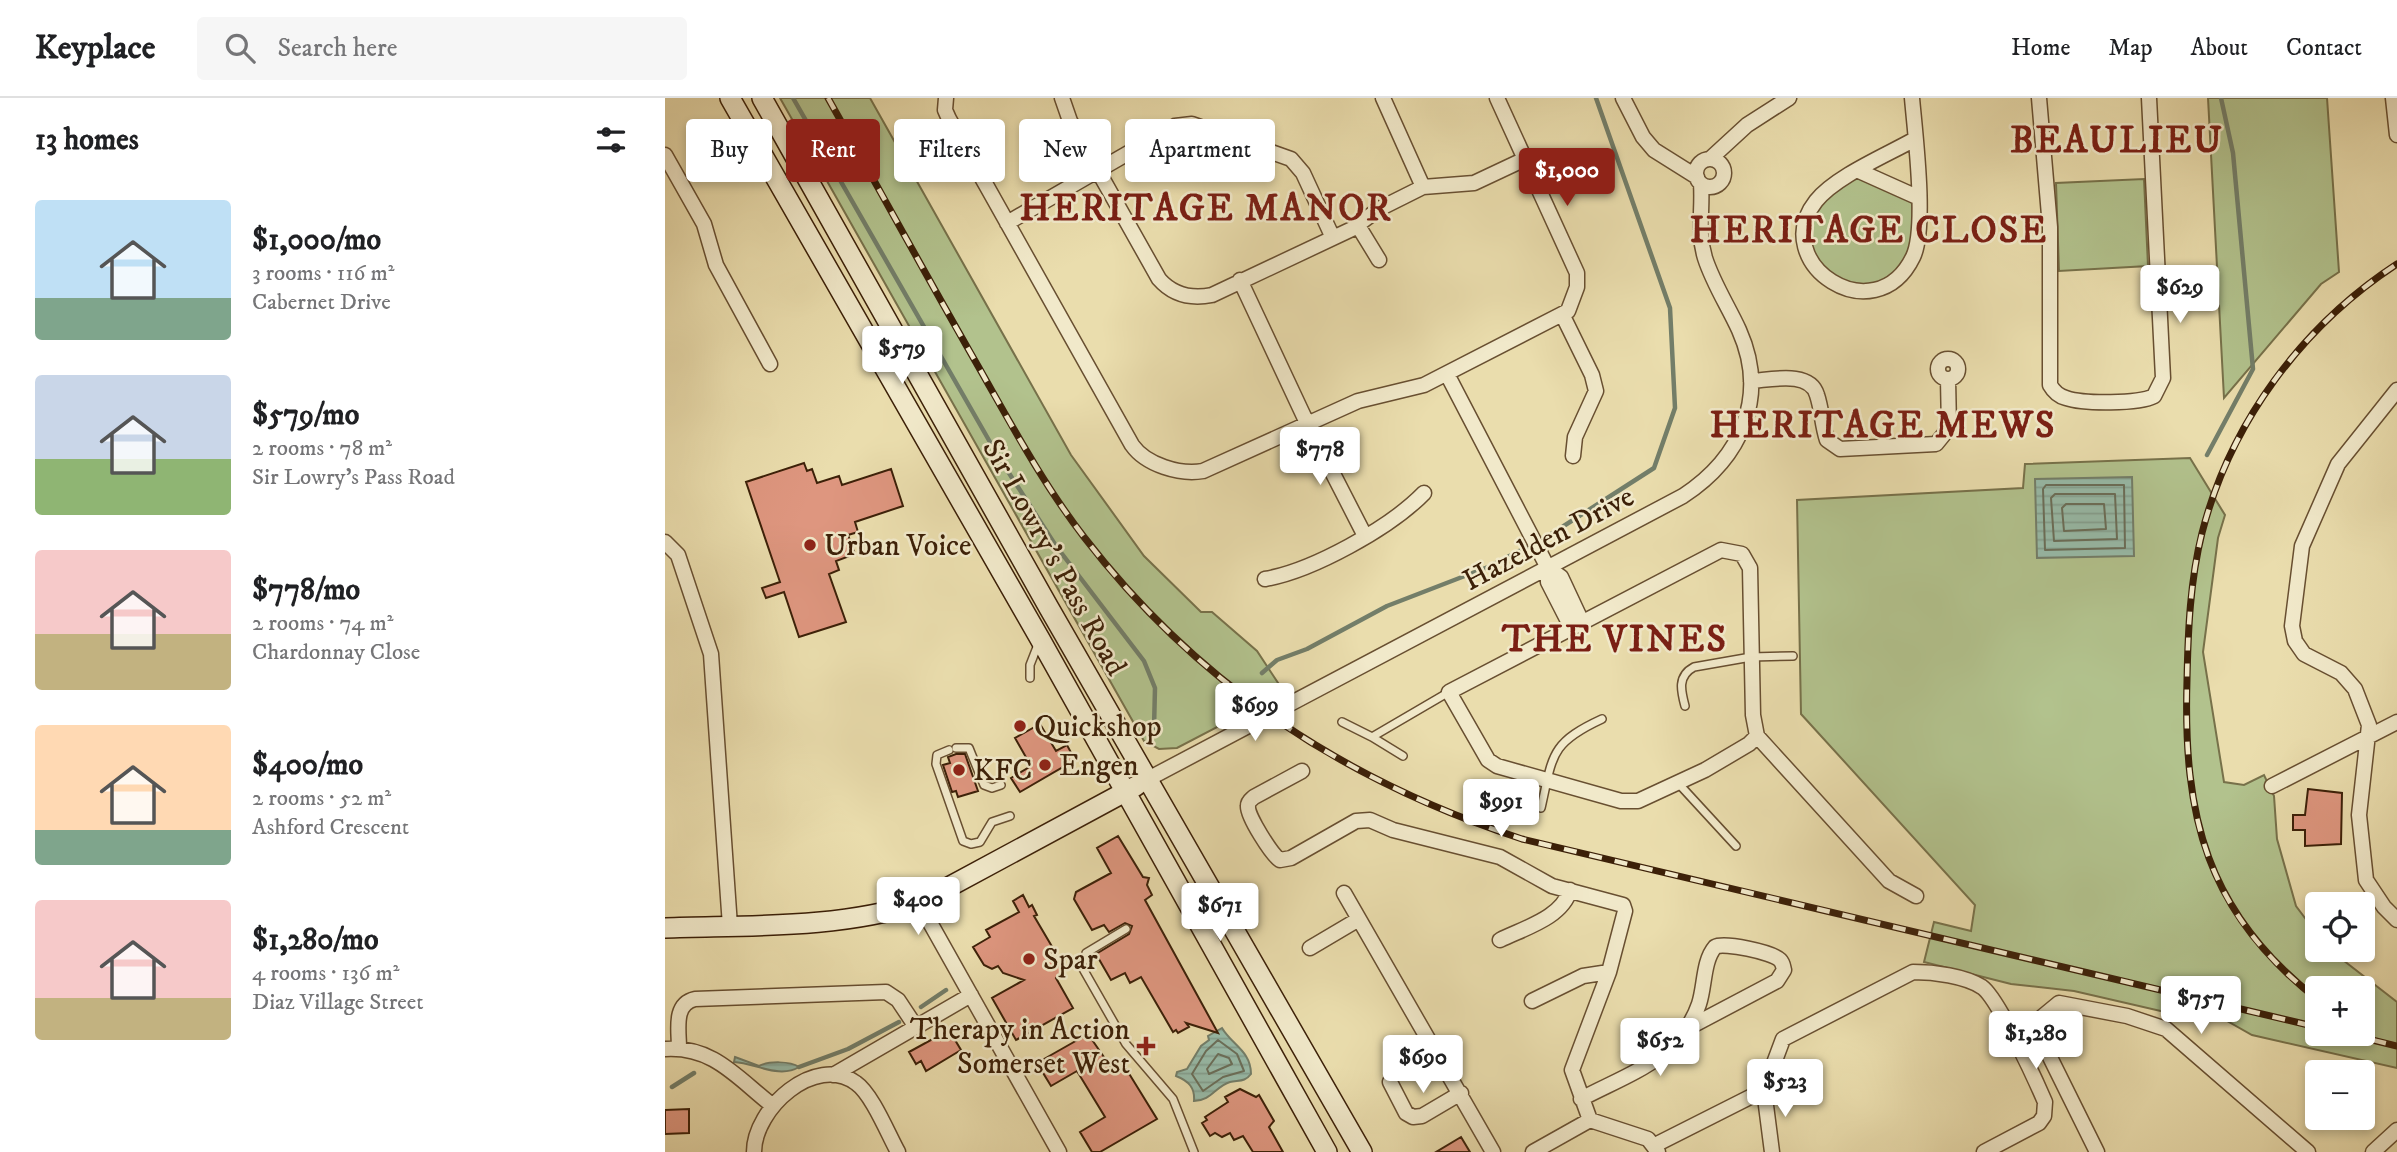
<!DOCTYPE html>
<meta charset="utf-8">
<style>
:root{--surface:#fff;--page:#f6f6f6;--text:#202124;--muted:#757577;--line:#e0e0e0;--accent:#8f2418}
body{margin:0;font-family:"IM FELL DW Pica",serif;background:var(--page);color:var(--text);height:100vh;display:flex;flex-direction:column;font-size:26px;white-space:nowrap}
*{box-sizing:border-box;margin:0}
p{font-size:23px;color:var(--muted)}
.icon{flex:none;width:38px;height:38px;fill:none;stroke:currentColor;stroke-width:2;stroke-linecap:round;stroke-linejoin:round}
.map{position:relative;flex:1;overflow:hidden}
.drawer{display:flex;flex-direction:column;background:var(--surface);width:665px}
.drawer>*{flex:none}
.top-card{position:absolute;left:21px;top:21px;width:665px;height:63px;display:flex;gap:14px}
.fabs{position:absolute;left:1640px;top:794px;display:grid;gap:14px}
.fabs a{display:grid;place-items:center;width:70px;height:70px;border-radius:7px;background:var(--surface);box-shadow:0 4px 10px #0003;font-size:35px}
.price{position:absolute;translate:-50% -60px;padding:0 16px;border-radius:7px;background:#fff;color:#222;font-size:23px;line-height:46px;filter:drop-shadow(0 2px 4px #0008)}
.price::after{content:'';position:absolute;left:50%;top:42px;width:21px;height:16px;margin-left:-10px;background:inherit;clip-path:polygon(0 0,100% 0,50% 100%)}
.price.on{background:var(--accent);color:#fff}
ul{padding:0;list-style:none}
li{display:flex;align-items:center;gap:21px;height:175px;padding:0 35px}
li span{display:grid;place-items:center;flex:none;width:196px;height:140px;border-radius:7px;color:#555}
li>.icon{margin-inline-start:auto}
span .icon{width:84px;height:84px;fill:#fffc;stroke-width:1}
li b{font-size:30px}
h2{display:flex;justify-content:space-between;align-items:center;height:84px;padding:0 35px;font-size:30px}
.chip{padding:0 24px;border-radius:7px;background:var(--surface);box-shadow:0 4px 10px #0003;font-size:24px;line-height:63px}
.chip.on{background:var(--accent);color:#fff}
header{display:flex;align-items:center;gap:42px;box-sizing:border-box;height:98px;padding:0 35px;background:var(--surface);border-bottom:2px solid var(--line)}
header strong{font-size:33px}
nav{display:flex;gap:38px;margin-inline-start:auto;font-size:24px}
.search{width:490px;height:63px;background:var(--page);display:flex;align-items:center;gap:18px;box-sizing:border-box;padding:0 24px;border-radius:7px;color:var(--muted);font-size:26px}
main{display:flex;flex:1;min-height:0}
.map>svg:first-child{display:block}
</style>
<header>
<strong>Keyplace</strong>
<div class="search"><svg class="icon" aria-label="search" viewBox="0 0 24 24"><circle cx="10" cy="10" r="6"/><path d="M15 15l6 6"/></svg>Search here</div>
<nav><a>Home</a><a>Map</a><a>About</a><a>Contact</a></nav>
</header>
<main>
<section class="drawer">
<h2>13 homes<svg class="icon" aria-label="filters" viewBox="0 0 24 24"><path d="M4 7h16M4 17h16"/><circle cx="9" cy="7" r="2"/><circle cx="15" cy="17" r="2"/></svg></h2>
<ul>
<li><span style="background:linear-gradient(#bfe0f5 70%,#7fa58c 0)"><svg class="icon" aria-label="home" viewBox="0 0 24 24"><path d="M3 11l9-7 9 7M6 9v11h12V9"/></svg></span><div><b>$1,000/mo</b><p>3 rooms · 116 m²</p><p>Cabernet Drive</p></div></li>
<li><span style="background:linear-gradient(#c9d6e8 60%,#8fb573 0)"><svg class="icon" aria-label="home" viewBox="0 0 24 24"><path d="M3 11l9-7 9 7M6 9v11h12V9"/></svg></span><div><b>$579/mo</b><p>2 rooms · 78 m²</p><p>Sir Lowry's Pass Road</p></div></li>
<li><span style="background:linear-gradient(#f6c9c9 60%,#c2b280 0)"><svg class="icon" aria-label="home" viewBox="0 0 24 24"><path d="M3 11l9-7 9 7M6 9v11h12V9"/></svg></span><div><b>$778/mo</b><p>2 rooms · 74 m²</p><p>Chardonnay Close</p></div></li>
<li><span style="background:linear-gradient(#ffd9b3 75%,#7fa58c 0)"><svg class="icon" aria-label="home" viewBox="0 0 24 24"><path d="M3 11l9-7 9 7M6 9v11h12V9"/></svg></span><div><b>$400/mo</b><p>2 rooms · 52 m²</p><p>Ashford Crescent</p></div></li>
<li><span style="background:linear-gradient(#f6c9c9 70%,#c2b280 0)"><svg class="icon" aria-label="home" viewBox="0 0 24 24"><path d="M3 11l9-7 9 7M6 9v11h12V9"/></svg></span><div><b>$1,280/mo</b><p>4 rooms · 136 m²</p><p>Diaz Village Street</p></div></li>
</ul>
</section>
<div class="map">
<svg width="1732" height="1054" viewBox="0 0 1732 1054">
<defs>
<pattern id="water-rules" width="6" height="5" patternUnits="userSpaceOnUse" patternTransform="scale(1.75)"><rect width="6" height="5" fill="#98bcaa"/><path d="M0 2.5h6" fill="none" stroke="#84a191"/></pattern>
</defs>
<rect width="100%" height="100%" fill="#eaddad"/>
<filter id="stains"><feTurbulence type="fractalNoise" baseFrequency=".00286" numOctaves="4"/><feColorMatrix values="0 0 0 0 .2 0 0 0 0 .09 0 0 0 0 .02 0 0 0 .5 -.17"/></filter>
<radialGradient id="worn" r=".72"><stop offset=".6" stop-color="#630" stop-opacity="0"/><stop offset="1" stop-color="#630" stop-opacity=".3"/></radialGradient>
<path fill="#b2c28d" stroke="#77714a" stroke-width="2" fill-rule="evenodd" d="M115 0H205L406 357 479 458 536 514H547L592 553 619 594 512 650 494 651 479 643Z
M1543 0H1662L1674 174 1656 186 1559 300Z
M1188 71 1247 99 1249 152 1236 175 1210 190 1163 184 1137 139 1140 115Z
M1479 81 1483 168 1394 173 1391 85Z
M1525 360 1560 417 1553 440 1538 554 1559 684 1579 687 1599 677 1609 698 1612 741 1631 808 1652 836V852H1665L1732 904V970L1587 937 1562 923H1539L1409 893 1346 886 1259 864 1269 824 1306 833 1310 807 1136 616 1132 402 1358 390 1360 366ZM1652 891H1698V936H1652Z"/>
<path fill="url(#water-rules)" stroke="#737e69" stroke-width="2" d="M1467 379 1469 458 1372 460 1370 381Z
M557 930C567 947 586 953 586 976 580 984 574 982 565 984 551 988 546 1003 529 1003 530 990 524 983 511 978L512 974 522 971 536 948 544 942 543 938Z
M70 959 94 968C104 963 125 963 134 969 114 981 90 965 69 964Z"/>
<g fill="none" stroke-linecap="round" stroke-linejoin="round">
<path stroke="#6a6e59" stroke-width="2" d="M1381 387H1459L1460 450 1380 452 1378 391Z
M1390 396H1450L1452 441 1389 443 1386 400Z
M1401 406H1439L1441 431 1399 433 1397 410Z
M553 942 572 956 579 973 558 979 538 993 527 976 541 953Z
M553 956 564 960 567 966 544 976 542 971Z"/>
<path stroke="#737e69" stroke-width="4.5" d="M128 0 333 358 391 448 479 563 490 590 489 630
M1542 357 1588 271 1568 55 1556 0
M880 440 989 370 1010 310 1005 210 931 0
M597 575 612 562 642 551 722 508 823 469 862 449
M256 909 281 892
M134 969 183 951 234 924
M7 989 29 975"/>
</g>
<path fill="#de967f" stroke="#3c2008" stroke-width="2" d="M139 365 142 373 147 371 152 385 174 378 177 387 226 371 238 408 190 424 193 434 183 437 190 456 171 463 174 472 164 476 181 524 134 539 119 494 101 500 97 490 115 484 81 384Z
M375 626 391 653 402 647 410 662 355 694 346 680 366 668 350 640Z
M291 656H300L313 693 293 699 291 693 287 694 278 667 285 665 283 659Z
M1643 691 1677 695 1676 746 1640 748V732H1628V717H1640Z
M453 738 478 779 484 780 482 787 487 797 480 802 553 935 521 925 524 929 513 935 511 932 508 934 476 879 465 885 460 875 446 882 431 856 464 836 467 828 460 825 444 834 439 827 427 832 409 801 411 794 446 775 432 750Z
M358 797 364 809 367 807 372 817 369 818 389 852 386 853 397 873 391 880 408 910 351 942 327 900 359 882 338 875 333 868 327 871 319 867 308 849 325 839 321 832 354 814 348 803Z
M284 932 296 952 261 973 256 963 251 966 244 954Z
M423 936 450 975 460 969 492 1021 435 1054H427L415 1034 440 1019 412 973 386 988 372 965Z
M575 991 591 999 594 997 609 1023 604 1029 618 1054H588L578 1038 569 1042 565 1035 557 1039 550 1035 545 1038 537 1025 542 1022 540 1019 563 1004 560 999Z
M24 1011V1035L0 1036V1012Z
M796 1039 805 1054H771Z"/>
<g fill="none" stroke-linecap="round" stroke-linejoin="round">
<g stroke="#684f31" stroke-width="10">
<path id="lane" d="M365 580V567L374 544
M1020 608C1016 593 1012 578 1029 569L1086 559 1128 558
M677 624 707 639 784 594
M707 639 738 658
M291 650H304L319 687 327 690 336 687
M284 652 272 657 271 666 298 743 306 746 315 744 327 724 345 718
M1013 685 1071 748
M876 710C888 657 885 645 937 621
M461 831 421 855 417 869 461 946 508 1001 529 1054"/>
</g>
<g stroke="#684f31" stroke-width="17">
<path id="street" d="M281 0 280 12 284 21 467 347C481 367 515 377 538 373L693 303 759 287 903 213 912 189V175L832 0
M397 0 405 23 494 181C508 197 527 201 547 197L687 131 714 111 758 89 809 85 860 61
M718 0 758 89
M958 0 978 39 989 52 1032 79
M1247 0C1250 35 1262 130 1248 159 1210 237 1102 165 1151 103 1171 78 1222 57 1250 41
M1374 0 1385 129V287C1389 294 1393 298 1401 300 1418 306 1474 306 1489 298L1498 280 1484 0
M1728 0 1732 37
M0 57 39 126 51 167 105 266
M1031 75a14 14 0 1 1 28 0a14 14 0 1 1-28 0Z
M1045 61 1082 27 1124 0
M1194 73 1252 99
M342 125 510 28 527 26 626 61 638 75 668 140
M692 126 714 162
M575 182 642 325 700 438
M898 218 927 277 931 293 910 339 908 358
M1273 271a10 10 0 1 1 20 0a10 10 0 1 1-20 0Z
M782 276 883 470V484L906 529
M1086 283C1105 282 1145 272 1152 297 1157 312 1157 327 1162 342L1175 351 1271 346 1284 330 1283 281
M1732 292 1673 366 1637 448 1627 528 1630 543 1639 556 1676 575 1690 591 1704 627 1694 717 1701 782 1719 809 1732 822
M0 444 13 457 46 556 65 828
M1056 452 1077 456 1085 470 1088 617 1092 638 1084 646 1040 672 973 703H956L832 668 823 662 784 594Z
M883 470 896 479 917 524
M600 481C647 473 725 430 759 395
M1092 638 1224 783 1251 798
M637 673 589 699C586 702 583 703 583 708 582 718 607 757 615 762L626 760 691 723 705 722 728 732 835 759 887 788 958 807 960 813 944 874 907 972 925 1022 868 1054
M483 681 1018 398C1076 360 1104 299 1074 232 1063 208 1048 185 1040 160 1032 134 1038 111 1036 86
M1607 688 1732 624
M679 795 828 1054
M254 805 394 1054
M835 842C859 830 897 820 905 792
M645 850 694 821
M867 903 918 878 944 874
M14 950C14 932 8 906 30 901L221 894 233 902 251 929
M0 951C49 948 72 980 108 1008
M168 977 306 897
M725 984 741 1015 748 1019 757 1018 796 995
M916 1001C963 976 1015 961 1034 906 1040 888 1038 863 1050 849 1059 844 1107 854 1115 862 1118 865 1118 868 1119 872L1112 883 1021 931
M925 1022 983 1041 993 1054
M990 1047 1099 992
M89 1054C89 1011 150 955 191 985 207 996 223 1036 233 1054
M1107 1054 1099 992 1118 941 1248 874C1269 874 1300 878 1317 889 1333 900 1371 983 1380 1004L1379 1018 1374 1025 1319 1054
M1432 1054 1375 939 1377 919 1394 905 1462 918 1501 931 1643 1054
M1708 1054 1732 1032"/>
</g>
<g stroke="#3c2008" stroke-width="22">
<path id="secondary" d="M65 0 375 541 662 1054
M97 0 384 510 697 1054
M0 830C85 827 173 831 254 805L471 688"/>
</g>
<use href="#lane" stroke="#f1e9ca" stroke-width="7"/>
<use href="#street" stroke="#f1e9ca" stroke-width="14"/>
<use href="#secondary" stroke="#f1e9ca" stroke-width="19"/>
<g stroke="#3c2008" stroke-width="7">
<path id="rail" d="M163 0C213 89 262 179 313 268 346 326 378 386 419 439 533 587 680 683 857 741L1652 929
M1652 901C1541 814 1518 718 1522 582 1523 533 1525 483 1537 435 1565 325 1637 228 1732 166
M1683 936 1732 948"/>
</g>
<use href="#rail" stroke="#f1e9ca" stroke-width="4.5" stroke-dasharray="13" stroke-linecap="butt"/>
</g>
<g fill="#8f2418" stroke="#f1e9ca" stroke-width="2.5">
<circle cx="145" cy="447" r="7"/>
<circle cx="355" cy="628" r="7"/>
<circle cx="380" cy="667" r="7"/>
<circle cx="294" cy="672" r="7"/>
<circle cx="364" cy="861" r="7"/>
<path d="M477.5 937.5h7v7h7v7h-7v7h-7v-7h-7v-7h7z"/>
</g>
<g text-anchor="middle" stroke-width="5" stroke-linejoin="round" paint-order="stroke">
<g font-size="30" fill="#3c2008" stroke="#f1e9ca">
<text transform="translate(883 440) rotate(-28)" y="10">Hazelden Drive</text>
<text transform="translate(390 459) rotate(61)" y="10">Sir Lowry's Pass Road</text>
</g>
<g font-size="30" fill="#3c2008" stroke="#f1e9ca" text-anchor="start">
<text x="159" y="457">Urban Voice</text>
<text x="369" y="638">Quickshop</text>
<text x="394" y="677">Engen</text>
<text x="308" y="682">KFC</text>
<text x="378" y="871">Spar</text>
<text x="465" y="941" text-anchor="end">Therapy in Action<tspan x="465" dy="34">Somerset West</tspan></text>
</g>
<g font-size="37" font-weight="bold" letter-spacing="2" fill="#7a1f14" stroke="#f1e9ca">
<text x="1452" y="54">BEAULIEU</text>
<text x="541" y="122">HERITAGE MANOR</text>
<text x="1204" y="144">HERITAGE CLOSE</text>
<text x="1218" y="339">HERITAGE MEWS</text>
<text x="950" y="553">THE VINES</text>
</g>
</g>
<rect width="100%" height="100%" filter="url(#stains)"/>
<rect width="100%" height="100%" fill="url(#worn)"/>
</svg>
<div class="fabs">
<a><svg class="icon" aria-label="locate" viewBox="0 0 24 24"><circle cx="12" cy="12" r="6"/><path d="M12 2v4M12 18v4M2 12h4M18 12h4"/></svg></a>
<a>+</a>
<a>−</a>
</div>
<b class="price on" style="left:902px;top:110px">$1,000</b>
<b class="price" style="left:1515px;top:227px">$629</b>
<b class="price" style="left:237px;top:288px">$579</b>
<b class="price" style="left:655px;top:389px">$778</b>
<b class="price" style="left:590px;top:645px">$699</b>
<b class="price" style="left:836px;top:741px">$991</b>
<b class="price" style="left:253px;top:839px">$400</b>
<b class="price" style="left:555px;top:845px">$671</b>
<b class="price" style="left:1536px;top:938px">$757</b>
<b class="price" style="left:1371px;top:973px">$1,280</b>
<b class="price" style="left:995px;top:980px">$652</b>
<b class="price" style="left:758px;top:997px">$690</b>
<b class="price" style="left:1120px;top:1021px">$523</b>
<div class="top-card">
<a class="chip">Buy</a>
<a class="chip on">Rent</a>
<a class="chip">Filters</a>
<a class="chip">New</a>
<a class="chip">Apartment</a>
</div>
</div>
</main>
